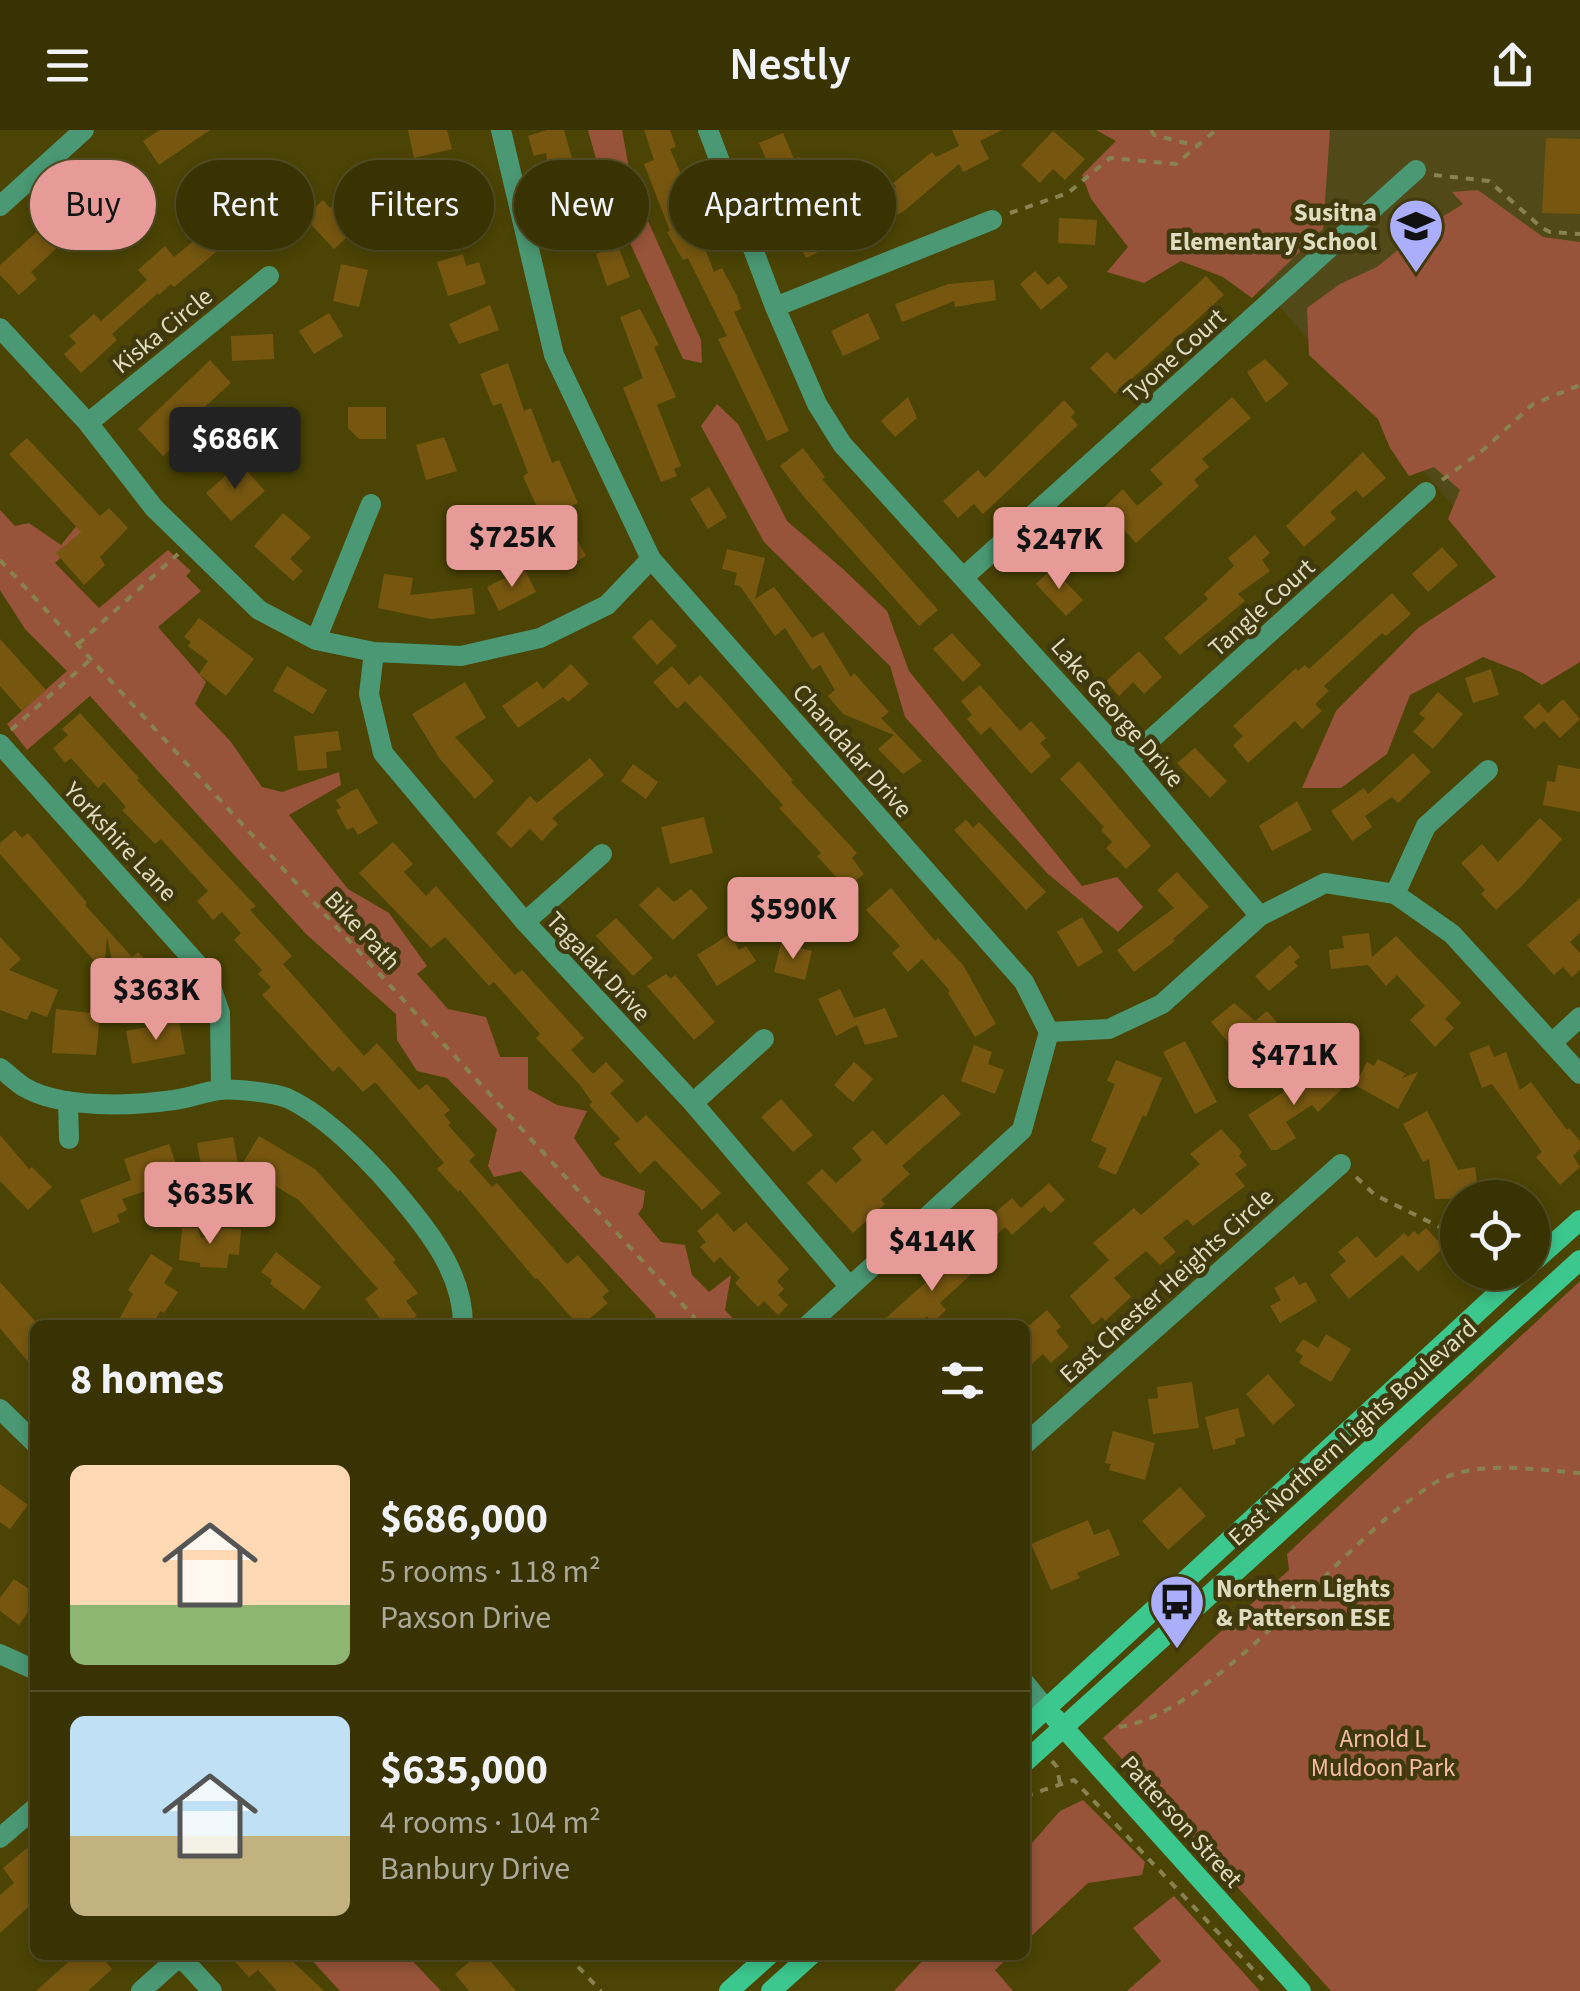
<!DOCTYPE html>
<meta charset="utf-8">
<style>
:root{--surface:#393303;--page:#443f12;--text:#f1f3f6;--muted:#abaa9a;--line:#534e25;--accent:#e69b98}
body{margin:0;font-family:"Source Sans 3",sans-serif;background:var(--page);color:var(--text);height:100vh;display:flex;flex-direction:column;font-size:38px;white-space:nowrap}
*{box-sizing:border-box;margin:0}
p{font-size:32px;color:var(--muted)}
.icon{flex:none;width:55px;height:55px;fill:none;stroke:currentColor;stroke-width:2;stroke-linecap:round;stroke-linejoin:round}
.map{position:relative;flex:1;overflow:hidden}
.details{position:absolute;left:30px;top:1190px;width:1000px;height:640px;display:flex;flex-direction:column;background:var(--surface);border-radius:15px;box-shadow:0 5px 15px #0003,0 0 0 2px var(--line)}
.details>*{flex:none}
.guide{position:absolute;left:30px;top:30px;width:1000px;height:90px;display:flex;gap:20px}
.fabs{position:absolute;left:1440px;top:1050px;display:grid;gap:20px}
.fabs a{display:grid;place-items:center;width:110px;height:110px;border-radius:50%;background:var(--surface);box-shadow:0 5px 15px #0003,0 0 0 2px var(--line);font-size:50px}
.price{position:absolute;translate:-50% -85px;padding:0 22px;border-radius:10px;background:var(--accent);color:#111;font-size:32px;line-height:65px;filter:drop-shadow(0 2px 5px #0008)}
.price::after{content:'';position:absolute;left:50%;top:60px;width:30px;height:22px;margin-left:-15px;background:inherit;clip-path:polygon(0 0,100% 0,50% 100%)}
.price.selected{background:#222;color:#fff}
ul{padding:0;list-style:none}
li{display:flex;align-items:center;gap:30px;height:250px;padding:0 40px}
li+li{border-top:2px solid var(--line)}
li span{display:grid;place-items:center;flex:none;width:280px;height:200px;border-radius:15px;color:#555}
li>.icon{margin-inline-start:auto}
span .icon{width:120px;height:120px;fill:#fffc;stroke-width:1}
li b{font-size:42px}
h2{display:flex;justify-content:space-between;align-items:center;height:120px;padding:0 40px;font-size:42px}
.pill{padding:0 35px;border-radius:45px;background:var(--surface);box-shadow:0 5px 15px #0003,0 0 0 2px var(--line);font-size:35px;line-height:90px}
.pill.selected{background:var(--accent);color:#111}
header{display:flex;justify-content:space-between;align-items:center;height:130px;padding:0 40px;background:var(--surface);font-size:45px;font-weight:600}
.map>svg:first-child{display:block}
</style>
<header><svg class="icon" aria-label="menu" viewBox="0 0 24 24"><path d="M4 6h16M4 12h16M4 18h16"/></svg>Nestly<svg class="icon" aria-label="share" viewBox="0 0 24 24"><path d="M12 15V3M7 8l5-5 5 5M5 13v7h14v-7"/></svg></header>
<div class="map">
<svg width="1580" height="1861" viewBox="0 0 1580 1861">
<rect width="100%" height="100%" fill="#4c4404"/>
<path fill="#514a18" d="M1125 0H1580V388L1515 446Z"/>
<path fill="#97543a" d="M588 0H622L632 55 701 210 702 233 683 229 603 54Z
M1096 0H1330L1323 99 1252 168 1223 147 1181 131 1144 153 1107 142 1128 117 1091 69 1082 45 1116 11Z
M1478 60 1543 107 1580 112V532L1542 555 1521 542 1483 527 1410 565 1387 624 1341 658H1302L1336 581 1418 498 1496 447 1448 389 1460 360 1434 337 1409 346 1390 318 1378 289 1309 225 1307 178 1340 154 1377 137 1426 97 1463 74 1452 62Z
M717 274 738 294 787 391 844 440 887 481 909 541 1082 756 1117 747 1143 777 1118 802 1048 744 905 587 890 536 764 412 701 296Z
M92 377 98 394 55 433 99 478 168 420 191 441 186 446 201 461 158 497 206 552 195 574 231 612 262 657 282 662 339 642 341 655 289 685 348 759 389 783 427 836 417 844 448 879 486 887 500 927H528V959L557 975 587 981 574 1008 601 1046 645 1061 643 1077 638 1084 661 1112 685 1115 692 1145 709 1162 731 1145 725 1180 739 1195H657L655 1185 521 1041 494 1047 488 1036 497 999 447 948 417 941 397 910 396 884 306 804 90 566 27 620 7 594 67 541 25 499 0 460V380L15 396 29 393 61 415Z
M1580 1151V1861H1331L1103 1608 1289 1440 1287 1424Z
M1083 1670 1145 1732 1142 1745 1088 1753 1025 1812V1721L1060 1681Z
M1174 1766 1260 1861H1127L1161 1831 1133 1798Z
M307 1825H407L441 1861H340Z
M928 1825H1011L995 1840 1013 1861H894Z"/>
<path fill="#775710" d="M160 0H210L159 35 143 11Z
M408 0H447L452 19 414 28Z
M547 0H564L572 28 548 37 546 23 534 26 528 6Z
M644 0H670L676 17 670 19 692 69 687 71 714 142 722 138 737 166 741 179 734 182 789 301 767 311 718 209 727 206 688 128 683 130 667 102 670 101 644 34 654 30Z
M952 0H1002L980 11 989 29 963 42 959 34 903 82 806 128 784 85 806 74 817 96 896 57 893 53 932 22 936 27 959 16Z
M1053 1 1085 29 1065 50 1053 39 1040 53 1021 35Z
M783 3 794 29 799 27 807 45 778 57 759 13Z
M1546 8 1580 9V84L1542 83Z
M114 33 139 61 112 85 97 68 106 60 96 49Z
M439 50 451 80 461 75 469 94 449 102 447 95 426 104 409 61Z
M289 56 294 83 250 91 245 63Z
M567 62 578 93 556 101 543 69Z
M323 70 330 78 337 71 352 88 345 94 353 102 334 119 304 87Z
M70 72 87 90 77 100 83 106 69 120 62 113 31 142 37 149 19 165 0 145V135Z
M229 82 244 99 174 157 171 154 159 165 158 163 112 204 117 210 81 243 64 224 76 213 69 206 94 184 101 191 147 150 138 140 165 116 174 127Z
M1059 88 1097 90 1095 115 1058 113Z
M618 116 630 147 607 156 596 124Z
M463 124 466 136 479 132 486 154 448 166 437 132Z
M341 134 368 140 359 177 333 171Z
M1035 141 1048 155 1059 146 1068 157 1041 180 1020 154Z
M1206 146 1224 165 1115 264 1090 238 1107 222 1115 230Z
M994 150 996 170 955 177 954 171 902 192 895 174 948 154Z
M490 175 499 200 459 214 449 194Z
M640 179 659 215 654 217 676 267 657 275 681 336 674 339 677 346 661 352 623 258 643 248 620 187Z
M329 183 343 206 314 224 299 201Z
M868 183 880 209 843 226 831 201Z
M273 204 274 229 232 231 231 206Z
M1265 229 1289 254 1266 273 1247 242Z
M210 230 231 253 178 301 184 307 163 326 138 299Z
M508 233 524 281 531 278 552 333 559 330 578 373 561 381 586 426 563 439 544 405 548 402 523 346 528 343 501 273 493 276 480 244Z
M908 267 917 288 895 307 881 291Z
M1232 267 1251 288 1202 329 1209 337 1194 350 1199 356 1136 413 1122 398 1084 433 1066 414 1123 359 1137 376 1163 354 1150 340Z
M1064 270 1075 282 1071 287 1078 295 983 384 974 374 958 388 943 371 978 340 985 348Z
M348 277H386V309H359L348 298Z
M444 307 457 341 426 350 416 315Z
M27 308 100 386 109 378 128 398 100 427 105 435 84 455 56 423 81 402 9 324Z
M803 318 825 347 822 349 938 480 919 496 804 367 780 336Z
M1363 322 1386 348 1363 368 1356 360 1330 382 1336 389 1304 417 1286 396Z
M240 333 265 361 231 391 206 363Z
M709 357 727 387 708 399 690 369Z
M283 383 311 407 290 429 303 441 293 451 254 416Z
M1255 405 1270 423 1262 430 1270 441 1238 464 1245 471 1180 525 1164 508 1208 469 1204 464 1234 436 1228 428Z
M1442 417 1458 435 1428 462 1412 444Z
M727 419 765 428 755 469 774 457 812 508 823 502 851 547 854 543 889 582 881 588 922 631 903 644 878 619 894 605 843 584 828 566 835 560 820 535 812 540 785 498 775 506 740 456 734 455 737 443 722 439Z
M524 438 536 462 499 481 487 457Z
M1052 438 1083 470 1066 486 1036 454Z
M384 444 413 448 410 465 472 458 475 484 431 489 378 478Z
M1392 463 1411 484 1386 506 1382 503 1324 556 1329 561 1315 574 1322 581 1302 599 1295 591 1248 633 1233 615 1243 606 1233 596 1296 538 1298 541 1305 535 1309 539Z
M199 488 254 529 226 566 199 544 208 531 188 516 191 512 184 507Z
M651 489 677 516 657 535 632 507Z
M952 503 981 535 963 552 933 519Z
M0 509 46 560 22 581 0 556Z
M1139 521 1162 547 1144 564 1133 552 1119 566 1106 551Z
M571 534 589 554 568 572 563 567 518 598 502 576 537 551 543 559Z
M287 536 327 560 313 584 273 561Z
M672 536 689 555 700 545 721 567 793 650 791 652 857 723 852 728 864 744 846 758 817 726 821 723 779 678 783 675 738 626 685 571 677 579 653 552Z
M1491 539 1499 565 1473 573 1465 548Z
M465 552 486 588 455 607 494 651 475 669 440 629 412 584Z
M980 555 1020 601 1031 591 1046 608 1040 613 1051 626 1031 644 990 597 981 605 967 589 972 585 961 571Z
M1438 562 1463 584 1433 619 1413 602 1425 588 1419 584Z
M1563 569 1580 589 1560 608 1544 591 1535 599 1523 587 1539 573 1548 583Z
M80 583 139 648 137 650 256 776 250 780 292 826 283 834 364 926 377 913 419 960 427 954 450 980 444 985 451 993 448 995 475 1025 469 1031 492 1057 497 1053 567 1134 578 1125 609 1161 602 1167 608 1173 582 1195H578L537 1148 535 1149 460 1060 458 1062 437 1039 444 1033 375 952 363 962 339 936 333 942 262 865 271 857 258 844 262 840 234 810 241 803 222 782 213 790 197 771 208 761 161 709 155 714 122 680 126 677 104 652 98 658 71 628 65 633 53 618 68 605 62 599Z
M338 601 341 620 326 622 327 638 298 641 294 606Z
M1195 618 1227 651 1210 668 1177 633Z
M1413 623 1431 642 1398 673 1392 667 1365 686 1372 697 1352 711 1331 681 1364 658 1368 664Z
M590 628 604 645 552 688 558 694 542 711 530 699 511 718 496 703 530 666 537 673Z
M1079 631 1151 716 1126 739 1106 718 1112 712 1101 700 1104 697 1060 649Z
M633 634 658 652 646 669 621 651Z
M1558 635 1580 639V682L1543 675 1547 651 1555 652Z
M357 658 378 693 358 705 353 697 347 700 336 680 341 678 336 670Z
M1297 671 1312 700 1272 721 1259 696Z
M704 687 713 723 670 734 661 697Z
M1540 688 1562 709 1521 757 1496 780 1481 764 1485 760 1461 733 1482 714 1498 732Z
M966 690 973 698 979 692 1046 762 1026 780 954 700Z
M15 700 22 708 28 703 87 773 85 775 132 827 138 822 170 856 145 879 115 847 107 806 104 842 0 724V713Z
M393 712 413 734 404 742 426 766 436 756 515 845 522 840 584 908 571 920 593 944 606 932 624 951 610 963 637 993 646 985 721 1063 702 1080 655 1030 640 1044 614 1014 620 1009 589 975 592 972 580 955 536 908 540 904 494 852 489 856 445 807 431 818 359 743Z
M1177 742 1209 777 1173 809 1175 811 1134 842 1117 820 1174 778 1157 760Z
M658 757 674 772 691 759 708 778 673 810 639 775Z
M891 758 935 811 938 808 963 835 996 894 975 907 948 863 950 861 922 829 908 842 892 823 900 816 866 780Z
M1580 768V803L1570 812 1580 823V840L1572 847 1563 837 1554 845 1527 815Z
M1082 787 1103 822 1078 837 1057 802Z
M616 788 653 828 633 846 596 806Z
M1369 803 1372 827 1396 806 1461 873 1445 889 1454 898 1435 917 1410 890 1425 876 1397 845 1386 856 1368 835 1331 839 1329 820 1344 818 1342 806Z
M730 804 739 820 746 816 756 831 717 856 697 825Z
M0 807 21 829 9 840 58 860 47 887 31 881 27 890 0 880Z
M781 813 812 821 805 850 774 842Z
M1290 815 1300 827 1294 832 1298 836 1269 861 1255 846Z
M666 844 671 849 675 845 715 892 694 910 647 856Z
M840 859 854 888 885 878 898 907 865 915 857 895 836 906 818 869Z
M1234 873 1255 891 1267 881 1289 907 1266 925 1259 916 1243 930 1211 892Z
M56 879 100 884 96 925 52 923Z
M179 891 185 924 132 934 126 901Z
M1185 911 1217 972 1195 984 1163 922Z
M974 915 992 922 988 934 1004 940 995 964 961 951Z
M1489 915 1494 927 1506 922 1520 960 1531 952 1567 1000 1569 998 1580 1011V1019L1573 1026 1580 1037 1560 1055 1536 1027 1542 1022 1492 954 1482 958 1469 923Z
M1378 929 1406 944 1402 948 1418 942 1398 979 1355 955 1367 932 1374 936Z
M1116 930 1162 948 1146 987 1143 985 1116 1045 1098 1037 1107 1018 1091 1011 1115 954 1107 951Z
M854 932 873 949 853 972 834 955Z
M1321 937 1330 946 1334 942 1346 955 1318 982 1312 975 1286 992 1296 1008 1277 1020H1271L1248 985 1285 961 1289 968Z
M943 964 961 984 902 1036 910 1044 881 1070 885 1074 853 1103 807 1053 822 1039 836 1053 862 1030 852 1018 873 1000 886 1015Z
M781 969 813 1005 793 1022 761 987Z
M1427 981 1458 1040 1475 1037 1479 1068 1435 1069 1429 1029 1423 1032 1403 994Z
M1221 999 1242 1022 1239 1026 1247 1035 1235 1044 1245 1056 1193 1096 1187 1089 1163 1108 1176 1122 1160 1135 1146 1121 1114 1148 1131 1167 1105 1191 1102 1187 1093 1195 1070 1166 1109 1130 1093 1113 1134 1078 1141 1085 1200 1034 1190 1024Z
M0 1005 29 1039 32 1037 52 1057 28 1080 0 1051Z
M259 1006 315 1039 351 1079 396 1130 393 1132 418 1163 406 1171 417 1186 405 1195H385L365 1169 378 1159 299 1070 241 1036Z
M233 1007 241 1050 205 1057 197 1013Z
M169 1014 181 1049 122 1069 127 1080 117 1085 120 1092 93 1103 80 1070 131 1050 124 1029Z
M1049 1053 1065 1070 1051 1083 1044 1076 1012 1105 1005 1097 993 1108 981 1095 1012 1068 1021 1078Z
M717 1083 734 1102 746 1092 789 1139 777 1151 784 1159 778 1165 788 1175 778 1185 764 1171 758 1177 735 1153 740 1148 720 1127 714 1133 700 1117 706 1112 697 1101Z
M182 1098H198L201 1108 213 1105 212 1098 241 1099 239 1125 229 1124 227 1138 200 1137V1133L179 1130Z
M1426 1098 1444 1117 1418 1142 1402 1125 1349 1169 1330 1145 1346 1131 1338 1122 1357 1106 1376 1128 1404 1103 1408 1107 1414 1101 1418 1105Z
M961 1121 977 1139 940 1173 946 1180 932 1193 927 1186 917 1195H878Z
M276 1122 321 1157 304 1180 270 1154 272 1150 261 1142Z
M151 1124 173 1138 164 1153 178 1162 164 1183 160 1181 153 1195H116L133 1164 128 1160Z
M1294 1146 1299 1155 1306 1152 1317 1171 1280 1193 1270 1176 1281 1170 1274 1158Z
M0 1152 35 1191V1240L0 1198Z
M1047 1180 1061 1197 1056 1201 1069 1217 1051 1233 1043 1224 1025 1240V1199Z
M1326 1204 1351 1219 1331 1252 1299 1233 1303 1226 1295 1221 1303 1209 1318 1218Z
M1268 1244 1295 1275 1273 1295 1246 1264Z
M1192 1252 1199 1298 1153 1304 1148 1269 1158 1268 1157 1257Z
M1238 1278 1245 1306 1235 1309 1236 1314 1213 1320 1205 1287Z
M1113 1301 1155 1313 1145 1350 1109 1340 1111 1334 1105 1333Z
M0 1354 28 1375 10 1399 0 1392Z
M1180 1357 1206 1386 1168 1420 1142 1391Z
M1088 1390 1094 1405 1109 1399 1120 1425 1077 1443 1080 1448 1051 1460 1031 1414Z
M14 1449 35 1463V1472L19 1495 0 1481V1468Z
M27 1718 35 1728V1771L0 1803V1765L14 1753 3 1738Z
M76 1825H100L112 1839 88 1861H36Z
M242 1825H286L324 1861H277L258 1840 249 1847 235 1832Z
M477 1825H485L516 1861H469L455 1844Z"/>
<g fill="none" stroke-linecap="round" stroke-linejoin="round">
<path stroke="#888250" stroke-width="4" stroke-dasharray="8 8" stroke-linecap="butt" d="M1151 0 1154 5 1197 16
M1434 45 1489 51 1542 98 1550 102 1580 104
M1010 83 1068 63 1110 28 1176 34 1216 0
M1442 350 1482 321 1533 274 1580 255
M0 430 694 1187V1195
M78 514 178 424
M11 600 90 530
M1356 1047 1375 1065 1458 1106
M1119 1597C1207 1585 1326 1435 1399 1378 1418 1365 1435 1349 1458 1343 1494 1333 1543 1340 1580 1343
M1052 1631 1057 1637 1060 1654
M1025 1666 1074 1650 1263 1850
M567 1825 601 1861"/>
<path stroke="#4a9874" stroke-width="20" d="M501 0 554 225 651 429 1024 852 1049 902 1022 1000 808 1195
M708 0 775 177 817 274 842 314 1128 630 1260 786
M0 76 84 0
M775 177 992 90
M0 198 88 293 154 378 259 480 316 510 374 522 461 526 540 508 607 475 651 429
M88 293 269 146
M965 446 1416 40
M316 510 371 374
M374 522 369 564 383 623 525 792 693 973 850 1157
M0 614 207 845 220 883 221 959
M1128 630 1426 362
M1395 764 1426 696 1488 640
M525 792 602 724
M1049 902 1109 899 1162 874 1260 786 1325 753 1395 764 1452 804 1580 944
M1552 913 1580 887
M0 938C8 944 16 952 24 957 61 979 132 976 174 970 189 968 204 962 219 960 232 958 275 963 287 968 329 987 377 1038 406 1074 435 1109 463 1148 463 1195
M68 971 69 1009
M693 973 764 909
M0 1279 35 1313
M1025 1314 1341 1034
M0 1524 35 1540
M1025 1553 1047 1580
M0 1708 35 1678
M179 1825 212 1861
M141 1861 180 1826"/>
<path stroke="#3cc78e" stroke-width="20" d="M1532 1133 1580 1090
M1055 1588 1301 1861
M1025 1598 1521 1142
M1025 1632 1580 1130
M729 1861 769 1825
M771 1861 811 1825"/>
</g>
<defs>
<g id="school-pin" transform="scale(2.875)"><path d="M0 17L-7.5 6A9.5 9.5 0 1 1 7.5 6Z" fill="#abaffb" stroke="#3f390d"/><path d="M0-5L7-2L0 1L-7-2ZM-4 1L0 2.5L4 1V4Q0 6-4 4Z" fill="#111"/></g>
<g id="bus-pin" transform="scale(2.875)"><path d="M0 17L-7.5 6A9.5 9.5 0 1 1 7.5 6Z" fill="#abaffb" stroke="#3f390d"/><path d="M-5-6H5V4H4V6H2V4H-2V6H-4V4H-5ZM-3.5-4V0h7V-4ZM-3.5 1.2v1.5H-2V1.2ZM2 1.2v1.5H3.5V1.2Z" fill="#111"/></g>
</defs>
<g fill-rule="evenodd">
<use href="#school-pin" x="1416" y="96"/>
<use href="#bus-pin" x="1177" y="1472"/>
</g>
<g text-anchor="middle" stroke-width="9" stroke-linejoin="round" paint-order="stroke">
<g font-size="25" font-weight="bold" fill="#e0dcbf" stroke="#3f390d" text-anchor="end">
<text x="1377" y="91">Susitna<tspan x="1377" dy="29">Elementary School</tspan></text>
<text x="1216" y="1467" text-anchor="start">Northern Lights<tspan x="1216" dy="29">&amp; Patterson ESE</tspan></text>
</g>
<g font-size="25" fill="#e0dcbf" stroke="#3f390d">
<text transform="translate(162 200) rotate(-39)" y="9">Kiska Circle</text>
<text transform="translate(1174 225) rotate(-42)" y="9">Tyone Court</text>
<text transform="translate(1261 477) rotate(-42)" y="9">Tangle Court</text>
<text transform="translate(1118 582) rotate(49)" y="9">Lake George Drive</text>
<text transform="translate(853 620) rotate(49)" y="9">Chandalar Drive</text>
<text transform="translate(121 711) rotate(47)" y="9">Yorkshire Lane</text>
<text transform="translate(363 800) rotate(47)" y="9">Bike Path</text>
<text transform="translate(599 836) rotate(47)" y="9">Tagalak Drive</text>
<text transform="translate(1166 1155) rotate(-42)" y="9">East Chester Heights Circle</text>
<text transform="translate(1352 1302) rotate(-42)" y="9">East Northern Lights Boulevard</text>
<text transform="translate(1182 1691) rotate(48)" y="9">Patterson Street</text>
</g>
<g font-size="25" fill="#f5bba6" stroke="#3f390d">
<text x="1383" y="1617">Arnold L<tspan x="1383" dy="29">Muldoon Park</tspan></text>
</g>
</g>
</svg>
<div class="fabs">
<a><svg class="icon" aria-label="locate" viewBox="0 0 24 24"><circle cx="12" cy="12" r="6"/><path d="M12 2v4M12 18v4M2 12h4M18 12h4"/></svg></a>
</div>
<b class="price selected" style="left:235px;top:362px">$686K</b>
<b class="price" style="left:512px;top:460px">$725K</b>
<b class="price" style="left:1059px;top:462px">$247K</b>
<b class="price" style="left:793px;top:832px">$590K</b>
<b class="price" style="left:156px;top:913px">$363K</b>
<b class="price" style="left:1294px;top:978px">$471K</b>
<b class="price" style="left:210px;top:1117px">$635K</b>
<b class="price" style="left:932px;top:1164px">$414K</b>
<div class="guide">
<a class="pill selected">Buy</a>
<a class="pill">Rent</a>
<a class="pill">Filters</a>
<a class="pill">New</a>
<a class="pill">Apartment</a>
</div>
<section class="details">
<h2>8 homes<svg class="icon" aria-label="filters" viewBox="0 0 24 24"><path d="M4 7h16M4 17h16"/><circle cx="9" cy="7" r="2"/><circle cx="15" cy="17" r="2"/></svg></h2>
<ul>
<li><span style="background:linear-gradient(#ffd9b3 70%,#8fb573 0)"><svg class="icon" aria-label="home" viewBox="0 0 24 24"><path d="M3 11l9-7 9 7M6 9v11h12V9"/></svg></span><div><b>$686,000</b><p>5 rooms · 118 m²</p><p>Paxson Drive</p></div></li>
<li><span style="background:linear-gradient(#bfe0f5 60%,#c2b280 0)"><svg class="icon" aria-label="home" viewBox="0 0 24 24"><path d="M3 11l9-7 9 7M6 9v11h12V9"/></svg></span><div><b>$635,000</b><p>4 rooms · 104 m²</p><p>Banbury Drive</p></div></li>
</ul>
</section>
</div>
